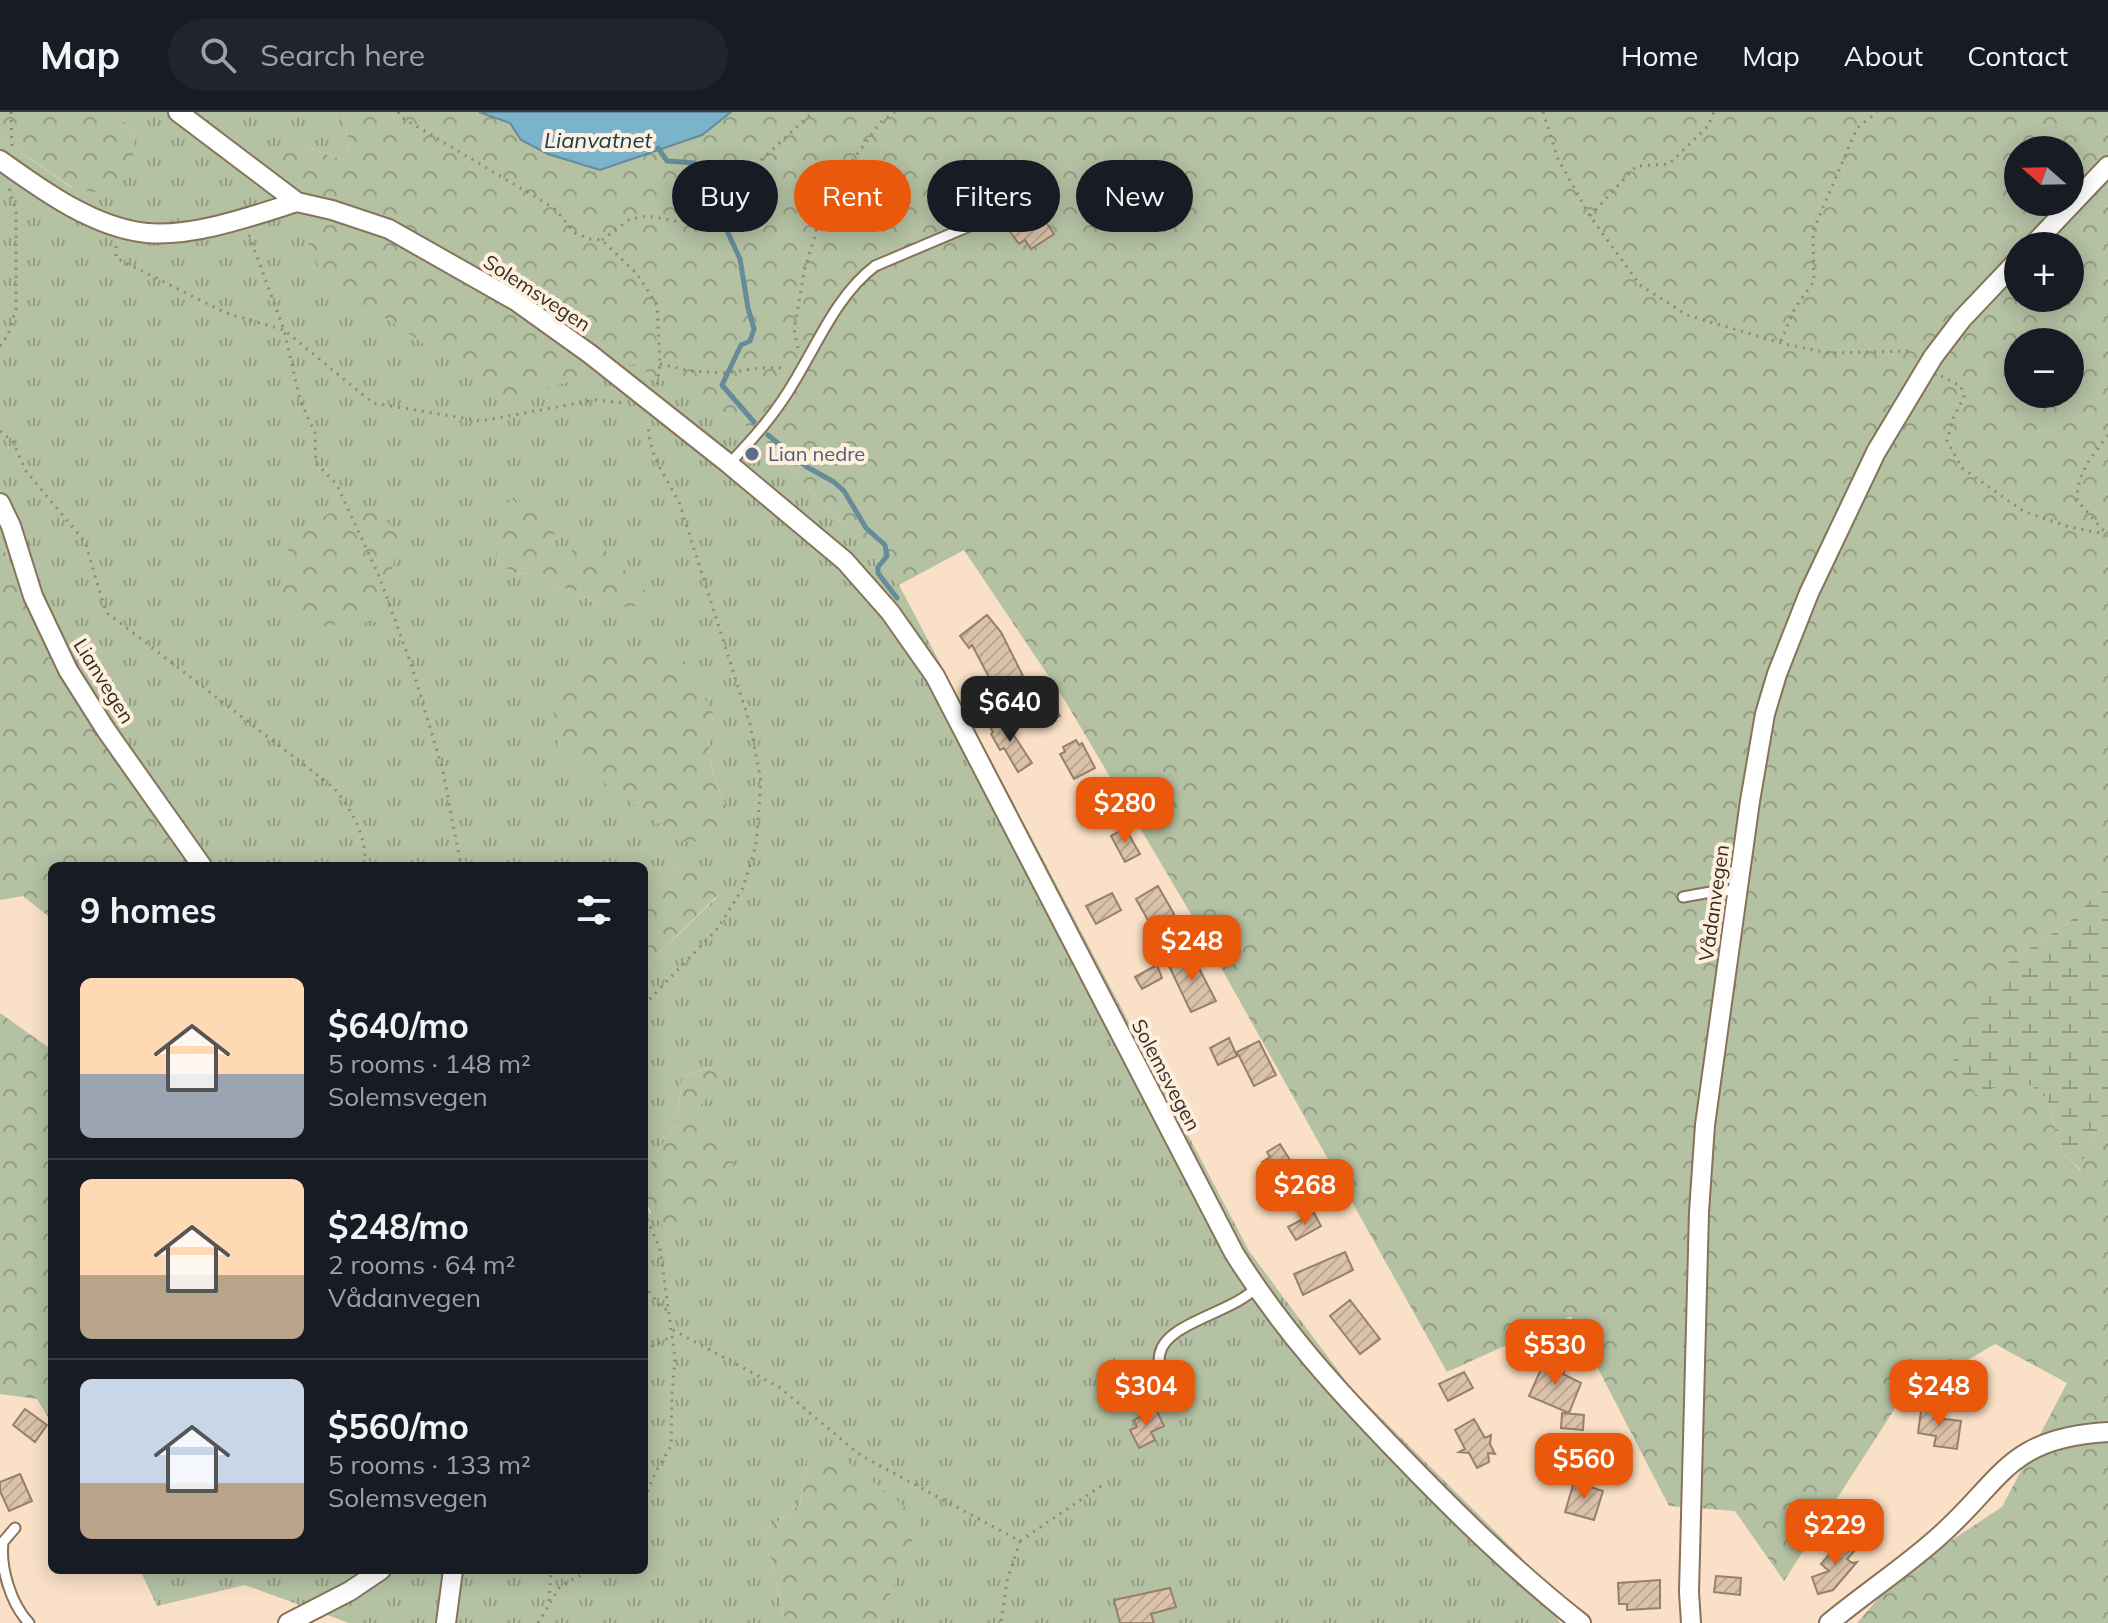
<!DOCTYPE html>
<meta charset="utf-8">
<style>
:root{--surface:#171b24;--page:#20242c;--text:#f1f3f6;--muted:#9ea1a6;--line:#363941;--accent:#ea580c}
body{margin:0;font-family:Mulish,sans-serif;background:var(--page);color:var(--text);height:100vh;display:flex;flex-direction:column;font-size:30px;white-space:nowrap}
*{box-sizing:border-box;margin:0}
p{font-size:26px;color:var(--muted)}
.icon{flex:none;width:44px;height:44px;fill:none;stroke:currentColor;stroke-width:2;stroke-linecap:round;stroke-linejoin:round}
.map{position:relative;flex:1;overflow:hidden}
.panel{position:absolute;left:48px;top:750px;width:600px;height:712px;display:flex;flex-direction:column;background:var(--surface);border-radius:12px;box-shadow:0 4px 20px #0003}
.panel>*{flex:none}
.top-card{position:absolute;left:672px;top:48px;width:760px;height:72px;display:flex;gap:16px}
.needle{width:52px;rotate:290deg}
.controls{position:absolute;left:2004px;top:24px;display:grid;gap:16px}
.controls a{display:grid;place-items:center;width:80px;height:80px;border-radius:50%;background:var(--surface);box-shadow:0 4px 20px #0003;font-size:40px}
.price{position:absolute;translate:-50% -68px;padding:0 18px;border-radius:16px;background:var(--accent);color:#fff;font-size:26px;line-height:52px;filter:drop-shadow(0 2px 4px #0008)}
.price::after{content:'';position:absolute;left:50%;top:48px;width:24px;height:18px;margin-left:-12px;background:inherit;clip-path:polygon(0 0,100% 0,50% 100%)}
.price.active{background:#222;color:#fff}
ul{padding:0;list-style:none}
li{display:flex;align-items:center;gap:24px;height:200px;padding:0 32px}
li+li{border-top:2px solid var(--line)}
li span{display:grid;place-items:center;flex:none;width:224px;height:160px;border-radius:12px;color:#555}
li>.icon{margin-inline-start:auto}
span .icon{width:96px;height:96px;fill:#fffc;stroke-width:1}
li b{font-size:34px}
h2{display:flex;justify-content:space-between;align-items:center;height:96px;padding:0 32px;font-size:34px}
.pill{padding:0 28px;border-radius:36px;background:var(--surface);box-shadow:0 4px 20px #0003;font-size:28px;line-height:72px}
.pill.active{background:var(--accent);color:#fff}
header{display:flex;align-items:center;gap:48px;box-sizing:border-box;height:112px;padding:0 40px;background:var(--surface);border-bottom:2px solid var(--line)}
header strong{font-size:38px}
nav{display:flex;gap:44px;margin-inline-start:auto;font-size:28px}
.search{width:560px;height:72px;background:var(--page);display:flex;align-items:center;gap:20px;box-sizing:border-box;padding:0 28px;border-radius:44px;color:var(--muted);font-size:30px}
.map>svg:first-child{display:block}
</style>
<header>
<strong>Map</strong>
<div class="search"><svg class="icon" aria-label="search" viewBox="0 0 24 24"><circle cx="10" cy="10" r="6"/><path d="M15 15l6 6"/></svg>Search here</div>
<nav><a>Home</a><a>Map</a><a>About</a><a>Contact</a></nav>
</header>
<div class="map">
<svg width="2108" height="1511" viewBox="0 0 2108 1511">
<defs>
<pattern id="grass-tufts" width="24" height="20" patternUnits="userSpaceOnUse" patternTransform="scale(2)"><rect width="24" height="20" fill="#b4c1a3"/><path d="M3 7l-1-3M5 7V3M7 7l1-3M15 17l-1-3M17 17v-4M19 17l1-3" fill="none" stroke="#939d84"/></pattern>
<pattern id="forest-crowns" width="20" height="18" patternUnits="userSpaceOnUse" patternTransform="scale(2)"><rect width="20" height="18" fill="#b4c1a3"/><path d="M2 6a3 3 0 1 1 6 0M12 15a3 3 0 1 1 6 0" fill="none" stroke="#939d84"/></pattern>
<pattern id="wetland-marsh" width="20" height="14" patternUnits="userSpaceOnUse" patternTransform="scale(2)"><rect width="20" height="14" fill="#b4c1a3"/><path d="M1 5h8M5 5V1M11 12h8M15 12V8" fill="none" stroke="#939d84"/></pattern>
<pattern id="building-hatch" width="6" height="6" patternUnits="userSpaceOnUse" patternTransform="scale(2)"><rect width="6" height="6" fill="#dbc2a9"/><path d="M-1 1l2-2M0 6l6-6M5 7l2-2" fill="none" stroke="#bda791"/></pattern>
</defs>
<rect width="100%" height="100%" fill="#f9e0c6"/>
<path fill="url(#grass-tufts)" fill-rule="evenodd" d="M118 0H343L349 32 343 48 300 33 508 286 633 251 754 318 899 473 1249 1139 1351 1276 1521 1445 1560 1511H878L920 1408 808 1348 800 1392 764 1420 786 1511H349L245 1473 157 1494 140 1458H644V1089L650 1102 712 1019 699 993 719 971 712 955 683 964 676 1011 648 1055 644 1056V856L718 784 686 751 644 782V754H193L96 622 60 564 0 428V26L72 76 135 27ZM510 410 554 426 550 442 565 452 570 449 602 497 576 479 557 475 546 463 515 461 496 451V440L485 418H507ZM589 543 714 602C703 640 713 670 731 704Z"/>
<path fill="url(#forest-crowns)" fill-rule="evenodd" d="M0 0H118L135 27 131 60 104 82 73 76 0 26Z
M343 0H479L510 11 521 28 658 36 702 23 731 0H2108V770L2068 811 2004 853 2018 967 2046 982 2062 1040 2081 1059 2087 1031 2108 1004V1511H1857L1899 1463 2002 1395 2067 1271 1995 1232 1901 1287 1784 1469 1735 1399 1669 1394 1571 1204 1447 1260 1195 809 1064 587 964 438 899 473 754 318 633 252 508 287 323 165 273 48 300 33 343 48 349 32ZM2018 38H2070V90H2018ZM2018 134H2070V186H2018ZM2018 230H2070V282H2018Z
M515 388 536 392 553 408 554 426 551 442 565 451 570 449 571 439 586 432 605 438 649 483 643 493 602 497 576 479 557 475 546 463 515 461 496 451V440L482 423 485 418 507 417 510 410 502 393Z
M372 396 399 421 388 482 376 510 315 514 276 495 292 422 332 400Z
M0 428 60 564 96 622 190 748 179 754H52V807L23 784 0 788Z
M589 543 682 544 714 603C703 640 713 670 731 704L712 729 683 730 558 636 552 584Z
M686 751 720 765 718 783 644 856V782Z
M0 901 52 938V1312L37 1287 0 1282Z
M713 955 720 971 700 994 712 1018 730 1021 740 1041 699 1103 666 1116C642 1094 644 1087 644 1056L648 1055 676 1011 683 964Z
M844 1347 921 1408 878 1511H786L764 1420 800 1392 808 1348Z"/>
<path fill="url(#wetland-marsh)" d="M2108 770V1004L2087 1031 2082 1059 2062 1040 2046 982 2017 967 1976 983 1951 944 2004 853 2068 811Z"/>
<path fill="#7bb3cb" stroke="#668b99" stroke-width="2" d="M479 0H731L702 23 600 58 548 42 521 28 510 11Z"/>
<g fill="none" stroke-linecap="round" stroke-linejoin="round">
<path stroke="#668b99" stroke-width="5" d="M658 36 667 49 695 51 716 72 728 121 740 147 748 196 754 217 750 229 741 233 722 273 754 310
M768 323 807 355 834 370 844 379 866 416 885 433 887 444 878 455V461L897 486"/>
</g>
<path fill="url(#building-hatch)" stroke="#978169" stroke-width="2" d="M1032 90 1054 122 1031 137 1025 128 1019 132 1001 107Z
M987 503 1001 520 1026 570 1010 579 1003 565 992 571 972 533 969 536 960 524Z
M1050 589 1060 604 1043 614 1034 599Z
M1002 605 1032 651 1018 660 1004 636 1000 638 991 622 993 620 989 613Z
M1076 628 1079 633 1082 631 1095 656 1074 667 1060 642 1065 640 1063 635Z
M1125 716 1140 742 1125 750 1111 724Z
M1158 774 1174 802 1152 815 1136 787Z
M1112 781 1121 798 1096 812 1086 794Z
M1191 841 1216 889 1191 900 1168 852Z
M1157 853 1162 866 1142 877 1135 865Z
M1229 926 1237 944 1218 953 1210 936Z
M1259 929 1276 963 1254 974 1237 940Z
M1280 1032 1290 1048 1286 1050 1294 1065 1276 1075 1262 1050 1270 1045 1267 1040Z
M1314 1101 1321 1114 1296 1128 1288 1115Z
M1345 1140 1353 1158 1303 1183 1294 1162Z
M1350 1188 1380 1227 1360 1242 1330 1204Z
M1546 1246 1566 1255 1563 1262 1581 1271 1569 1301 1529 1284Z
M1464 1260 1473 1276 1448 1289 1439 1272Z
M1922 1292 1937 1295 1935 1306 1961 1309 1957 1337 1934 1334 1936 1324 1918 1321Z
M25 1297 47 1313 35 1330 13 1313Z
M1156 1297 1164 1314 1151 1320 1155 1328 1139 1336 1130 1318 1137 1315 1134 1308Z
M1562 1301 1584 1303 1583 1318 1561 1316Z
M1474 1307 1485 1326 1491 1323 1490 1332 1495 1342 1488 1341 1489 1350 1477 1356 1469 1341 1459 1340 1465 1337 1455 1318Z
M1546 1324 1570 1325V1345L1545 1344Z
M20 1362 32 1389 9 1399 0 1379V1370Z
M1574 1370 1603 1379 1594 1408 1565 1400Z
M1844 1425 1857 1436 1847 1447 1852 1451 1857 1450 1833 1478 1818 1482 1812 1465 1829 1459 1821 1452Z
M1716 1464 1741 1466 1740 1483 1714 1480Z
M1660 1468V1496L1627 1498V1492H1619L1618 1471Z
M1170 1476 1176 1495 1151 1502 1154 1511H1120L1114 1488Z"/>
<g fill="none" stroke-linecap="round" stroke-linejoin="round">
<g stroke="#88725a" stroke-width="13">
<path id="lane" d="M729 352C754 326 776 301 794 270 818 231 837 183 875 154L979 110
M1683 785 1722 778 1738 780
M1165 1278C1162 1267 1157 1253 1160 1241 1167 1210 1236 1200 1256 1175
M15 1416 3 1430C0 1456 11 1492 29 1511"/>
</g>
<g stroke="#88725a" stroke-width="22">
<path id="street" d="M178 0 297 90 332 98 389 117 516 189 590 242 729 352 845 449 890 500 935 564 1234 1141C1283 1219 1337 1278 1401 1344 1458 1403 1516 1460 1581 1511
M0 48C42 78 94 116 147 121 194 125 252 104 297 90
M2032 134 2108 54
M0 391 11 414 33 484 68 558 106 618 202 754
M288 1511 350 1479 381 1458
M446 1511 453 1458
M1691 1511 1689 1480 1699 1100 1705 1013 1750 689 1765 602 1777 562 1809 481 1876 340 1933 245 1962 207 2018 148
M1829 1511C1864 1482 1902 1457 1936 1427 2003 1369 2005 1326 2108 1320"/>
</g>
<path stroke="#978674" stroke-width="3" stroke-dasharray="2 6" stroke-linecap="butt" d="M11 0 12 36
M398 0 401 5 554 96 575 121 590 127 602 128 637 162 657 193 660 252 657 274
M1543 0 1558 47 1590 104 1640 173 1687 203 1781 231 1828 241 1914 239
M1590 104 1636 54 1669 52 1708 14 1714 0
M249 123 284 218 300 288 315 321 316 351 337 373 379 464 411 552 443 659 461 754
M602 128 630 107 647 104 675 109 700 106 726 92 745 63 813 0
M116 134V146L226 201 284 218 373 291 481 309 595 288 624 291
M2062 186 2072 194
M1781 229 1795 196 1814 169 1813 119 1857 16 1877 0
M0 234 8 223 16 197V100L9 76
M798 236 794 217 805 156 828 81 881 10 895 0
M660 252 690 259 727 261 759 256H787
M1941 264 1961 274 1964 285 1954 304 1947 329 1962 356 2023 399 2069 415 2105 422
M0 319 13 330 26 359 85 430 106 500 334 676C352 698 367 724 365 754
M2108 323C2092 344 2077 361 2077 388L2108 424
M644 893 718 816 743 776 756 733 761 669 750 612 679 390 655 347 648 320 650 313
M644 1100 660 1137 675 1246 672 1283 671 1334 655 1361 644 1388
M644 1173 662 1196 670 1199
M673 1218 779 1275 860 1343 1020 1429 1007 1469 1001 1511
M644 1238 673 1224
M1020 1429 1104 1372
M549 1489 551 1458
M538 1511 561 1473 592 1458"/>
<use href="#lane" stroke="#fff" stroke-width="9"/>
<use href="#street" stroke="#fff" stroke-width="18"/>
</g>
<circle fill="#5c6f8a" stroke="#feefdf" stroke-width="3" cx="752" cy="342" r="8"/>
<g text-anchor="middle" stroke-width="8" stroke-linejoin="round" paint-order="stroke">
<g font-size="20" fill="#362d23" stroke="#feefdf">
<text transform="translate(537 181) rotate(33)" y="7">Solemsvegen</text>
<text transform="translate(104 569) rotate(58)" y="7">Lianvegen</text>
<text transform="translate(1714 791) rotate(-82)" y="7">Vådanvegen</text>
<text transform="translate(1166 963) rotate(62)" y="7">Solemsvegen</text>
</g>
<g font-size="20" fill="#4e5e75" stroke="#feefdf" text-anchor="start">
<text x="768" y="349">Lian nedre</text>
</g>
<g font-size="22" font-style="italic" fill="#104052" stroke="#feefdf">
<text x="598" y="36">Lianvatnet</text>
</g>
</g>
</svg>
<div class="controls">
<a><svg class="needle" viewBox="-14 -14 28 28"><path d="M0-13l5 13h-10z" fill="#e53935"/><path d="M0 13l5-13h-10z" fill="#9ea1a6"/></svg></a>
<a>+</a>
<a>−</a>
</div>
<b class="price active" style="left:1010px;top:632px">$640</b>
<b class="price" style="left:1125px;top:733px">$280</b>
<b class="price" style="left:1192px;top:871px">$248</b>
<b class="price" style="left:1305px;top:1115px">$268</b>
<b class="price" style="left:1555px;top:1275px">$530</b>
<b class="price" style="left:1146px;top:1316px">$304</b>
<b class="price" style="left:1939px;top:1316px">$248</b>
<b class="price" style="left:1584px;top:1389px">$560</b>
<b class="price" style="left:1835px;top:1455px">$229</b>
<div class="top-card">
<a class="pill">Buy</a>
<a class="pill active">Rent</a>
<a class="pill">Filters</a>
<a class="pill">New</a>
</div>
<section class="panel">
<h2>9 homes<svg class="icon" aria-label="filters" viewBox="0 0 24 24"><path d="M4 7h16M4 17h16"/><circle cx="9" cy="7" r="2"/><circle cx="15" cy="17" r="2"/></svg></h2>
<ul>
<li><span style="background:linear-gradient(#ffd9b3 60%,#9aa5b1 0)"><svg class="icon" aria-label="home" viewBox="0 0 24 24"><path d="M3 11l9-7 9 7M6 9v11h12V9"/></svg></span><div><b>$640/mo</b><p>5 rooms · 148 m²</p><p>Solemsvegen</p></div></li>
<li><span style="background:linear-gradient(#ffd9b3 60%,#b9a48a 0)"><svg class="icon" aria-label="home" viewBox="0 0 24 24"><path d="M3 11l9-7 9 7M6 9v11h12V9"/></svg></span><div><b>$248/mo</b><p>2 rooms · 64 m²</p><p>Vådanvegen</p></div></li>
<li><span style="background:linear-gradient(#c9d6e8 65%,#b9a48a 0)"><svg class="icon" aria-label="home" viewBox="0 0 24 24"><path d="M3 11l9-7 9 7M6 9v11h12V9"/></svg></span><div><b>$560/mo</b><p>5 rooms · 133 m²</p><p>Solemsvegen</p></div></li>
</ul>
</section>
</div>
